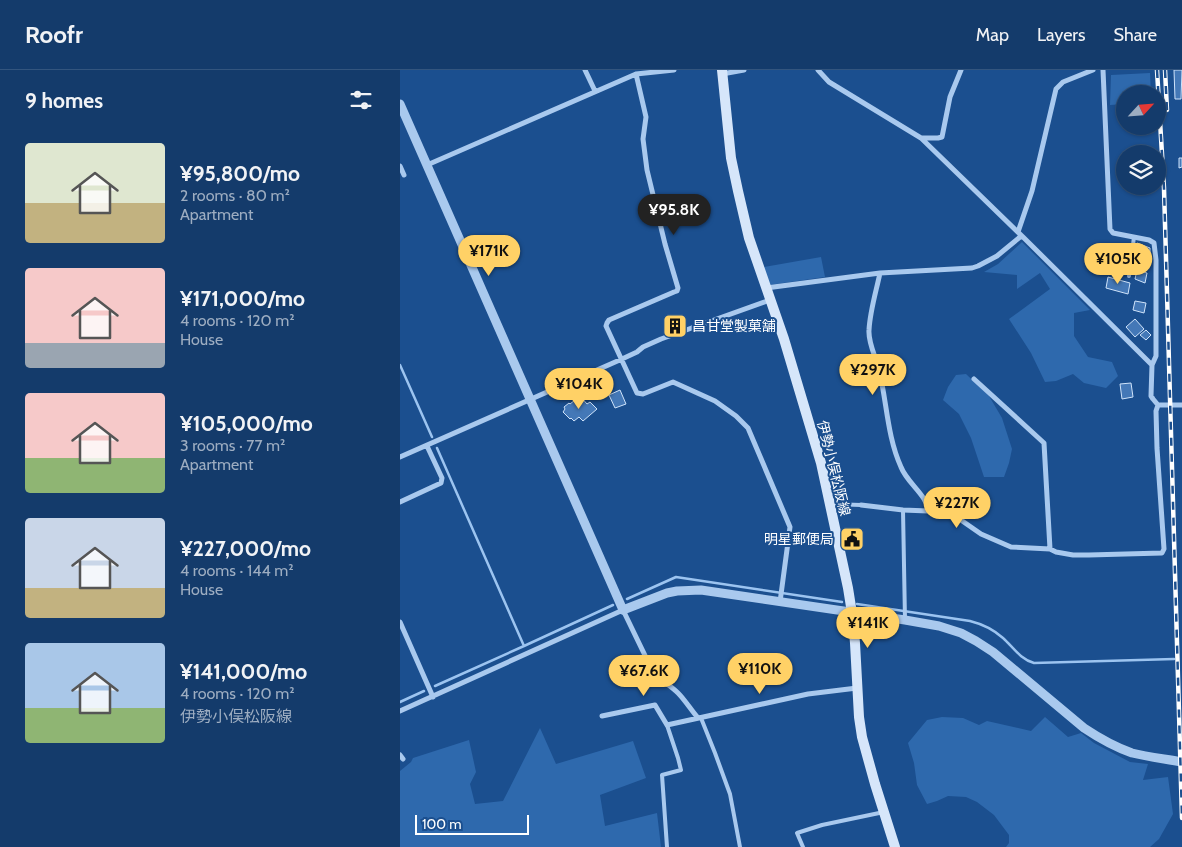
<!DOCTYPE html>
<meta charset="utf-8">
<style>
:root{--surface:#143b6b;--page:#1d4271;--text:#f1f3f6;--muted:#9dadc1;--line:#33557e;--accent:#ffd166}
body{margin:0;font-family:Cabin,"Noto Sans JP",sans-serif;background:var(--page);color:var(--text);height:100vh;display:flex;flex-direction:column;font-size:19px;white-space:nowrap}
*{box-sizing:border-box;margin:0}
p{font-size:16px;color:var(--muted)}
.icon{flex:none;width:28px;height:28px;fill:none;stroke:currentColor;stroke-width:2;stroke-linecap:round;stroke-linejoin:round}
.map{position:relative;flex:1;overflow:hidden}
.side{display:flex;flex-direction:column;background:var(--surface);width:400px}
.side>*{flex:none}
.needle{width:32px;rotate:64deg}
.tools{position:absolute;left:716px;top:15px;display:grid;gap:10px}
.tools a{display:grid;place-items:center;width:50px;height:50px;border-radius:50%;background:var(--surface);box-shadow:0 1px 4px #0004,0 0 0 1px var(--line);font-size:25px}
.scale{position:absolute;left:15px;bottom:12px;width:114px;box-sizing:border-box;padding-left:5px;border:2px solid #fff;border-top:0;font-size:14px;line-height:18px;white-space:nowrap;color:#fff;-webkit-text-stroke:4px #1b4f8f;paint-order:stroke}
.price{position:absolute;translate:-50% -42px;padding:0 11px;border-radius:18px;background:var(--accent);color:#111;font-size:16px;line-height:32px;filter:drop-shadow(0 1px 2px #0008)}
.price::after{content:'';position:absolute;left:50%;top:30px;width:15px;height:11px;margin-left:-8px;background:inherit;clip-path:polygon(0 0,100% 0,50% 100%)}
.price.on{background:#222;color:#fff}
ul{padding:0;list-style:none}
li{display:flex;align-items:center;gap:15px;height:125px;padding:0 25px}
li span{display:grid;place-items:center;flex:none;width:140px;height:100px;border-radius:5px;color:#555}
li>.icon{margin-inline-start:auto}
span .icon{width:60px;height:60px;fill:#fffc;stroke-width:1}
li b{font-size:21px}
h2{display:flex;justify-content:space-between;align-items:center;height:60px;padding:0 25px;font-size:21px}
header{display:flex;align-items:center;gap:30px;box-sizing:border-box;height:70px;padding:0 25px;background:var(--surface);border-bottom:1px solid var(--line)}
header strong{font-size:24px}
nav{display:flex;gap:28px;margin-inline-start:auto;font-size:18px}
main{display:flex;flex:1;min-height:0}
.map>svg:first-child{display:block}
</style>
<header>
<strong>Roofr</strong>
<nav><a>Map</a><a>Layers</a><a>Share</a></nav>
</header>
<main>
<section class="side">
<h2>9 homes<svg class="icon" aria-label="filters" viewBox="0 0 24 24"><path d="M4 7h16M4 17h16"/><circle cx="9" cy="7" r="2"/><circle cx="15" cy="17" r="2"/></svg></h2>
<ul>
<li><span style="background:linear-gradient(#dfe7d0 60%,#c2b280 0)"><svg class="icon" aria-label="home" viewBox="0 0 24 24"><path d="M3 11l9-7 9 7M6 9v11h12V9"/></svg></span><div><b>¥95,800/mo</b><p>2 rooms · 80 m²</p><p>Apartment</p></div></li>
<li><span style="background:linear-gradient(#f6c9c9 75%,#9aa5b1 0)"><svg class="icon" aria-label="home" viewBox="0 0 24 24"><path d="M3 11l9-7 9 7M6 9v11h12V9"/></svg></span><div><b>¥171,000/mo</b><p>4 rooms · 120 m²</p><p>House</p></div></li>
<li><span style="background:linear-gradient(#f6c9c9 65%,#8fb573 0)"><svg class="icon" aria-label="home" viewBox="0 0 24 24"><path d="M3 11l9-7 9 7M6 9v11h12V9"/></svg></span><div><b>¥105,000/mo</b><p>3 rooms · 77 m²</p><p>Apartment</p></div></li>
<li><span style="background:linear-gradient(#c9d6e8 70%,#c2b280 0)"><svg class="icon" aria-label="home" viewBox="0 0 24 24"><path d="M3 11l9-7 9 7M6 9v11h12V9"/></svg></span><div><b>¥227,000/mo</b><p>4 rooms · 144 m²</p><p>House</p></div></li>
<li><span style="background:linear-gradient(#a9c7e8 65%,#8fb573 0)"><svg class="icon" aria-label="home" viewBox="0 0 24 24"><path d="M3 11l9-7 9 7M6 9v11h12V9"/></svg></span><div><b>¥141,000/mo</b><p>4 rooms · 120 m²</p><p>伊勢小俣松阪線</p></div></li>
</ul>
</section>
<div class="map">
<svg width="782" height="777" viewBox="0 0 782 777">
<rect width="100%" height="100%" fill="#1b4f8f"/>
<path fill="#2e69ad" d="M750 3 751 24H725V34L710 35 711 5Z
M622 172 690 240 674 243V266L688 287 712 292 718 306 706 318 684 313 673 304 656 311 645 312 631 283 609 249 650 219 640 203 617 219V205L584 202 598 194Z
M421 187 425 207 369 215 364 197Z
M566 304 589 326 602 348 612 379 609 393 604 407H584L571 368 559 344 543 330 548 317 556 305Z
M542 647 563 648 579 655 587 651 631 661 645 647 668 667 681 663 694 673 730 692 748 694 743 710 768 707 773 744 759 769 750 777H606L609 773V765L594 745 577 732 566 727 548 726 537 731 527 734 517 715 514 693 508 673 527 650Z
M140 658 156 694 233 671 246 708 200 725 205 756 257 743 261 777H0V701L11 692 13 688 69 670 76 702 70 714 75 734 103 731Z"/>
<g fill="none" stroke-linecap="round" stroke-linejoin="round">
<path stroke="#9cc4f0" stroke-width="2.5" d="M0 295 32 367
M37 378 124 576 213 535
M227 529 276 507 442 532
M457 534 570 551C582 554 593 559 603 568 613 577 620 589 634 593L774 589
M35 616 124 576
M0 632 24 621"/>
</g>
<path fill="#4478b7" stroke="#cfe3fa" d="M774 0H782L781 29H775Z
M779 88H782V97L779 98Z
M737 173 750 178V195L742 192V187L734 184Z
M737 200 747 203 745 213 735 209Z
M708 207 730 213 728 224 706 218Z
M735 231 746 233 744 243 733 240Z
M279 248 283 259 271 264 267 252Z
M735 249 744 259 735 267 726 257Z
M746 260 751 265 746 270 740 265Z
M731 313 733 327 722 329 720 314Z
M220 320 226 334 215 338 209 325Z
M180 326 187 334 190 332 197 339 183 351 179 347 174 351 171 348 170 349 163 342 165 339 164 337 169 333 170 334Z
M459 460 462 474 446 478 443 463Z"/>
<g fill="none" stroke-linecap="round" stroke-linejoin="round">
<path stroke="#a9c9ee" stroke-width="4" d="M729 206 734 167
M431 434 461 435
M503 440 505 550
M301 648 315 683 330 724 340 777
M267 655 278 688 281 700 262 705 267 777
M403 777 397 763 422 755 484 742"/>
<path stroke="#a9c9ee" stroke-width="5" d="M185 0 195 21
M418 0 429 12 521 68 623 167
M703 0 710 159 713 163 749 170 754 173 756 190V286L752 295 751 326 753 329 758 335H782
M236 4 246 47 243 69 247 100 265 174 278 218 277 221 274 222 209 250 207 253 206 256 237 323 243 324 273 312 315 331 336 346 348 358 390 457 380 532
M322 4 344 0
M521 68H538L542 67 550 27 561 0
M27 95 236 4 274 0
M0 96 4 105
M618 162 632 121 656 19 663 12 693 0
M480 203C476 222 470 241 469 260 468 273 476 287 479 300 487 332 487 366 501 397 507 413 528 426 528 441
M366 218 480 203 572 198 578 196 597 186 620 167H623L752 295
M574 309 644 373 650 479
M0 387 222 289 237 282 243 277 261 269 370 230
M0 432 41 413 42 408 27 376
M461 435 503 440 528 441 558 448 581 464 611 477 650 479 656 482 673 485H689L762 483 764 479 757 378 756 341 758 335
M0 552 33 627
M0 641 223 540 253 602C260 610 270 615 278 623 285 630 291 640 298 648
M202 646 255 635 267 655 408 624 457 618
M0 685 3 689"/>
<path stroke="#a9c9ee" stroke-width="9" d="M0 34 223 540 267 523 277 521 301 520 505 550 539 556 561 563 576 571 593 582 684 658C699 668 715 677 732 683 748 687 766 689 782 692"/>
<path stroke="#d6e6fa" stroke-width="10" d="M322 0 331 88 338 121 349 168 384 269 421 393 448 518 452 543 455 573 459 647 462 667 475 714 495 777"/>
<g stroke="#fff" stroke-width="4.5">
<path id="rail" d="M757 0 764 118 782 748
M765 0 767 40"/>
</g>
<use href="#rail" stroke="#1b4f8f" stroke-width="2.5" stroke-dasharray="8" stroke-linecap="butt"/>
</g>
<defs>
<g id="building-square" transform="scale(1.25)"><rect x="-9" y="-9" width="18" height="18" rx="4" fill="#ffd166" stroke="#1b4f8f"/><path d="M-4-6H4V6H1V3H-1V6H-4ZM-2.5-4.3h1.7v1.8h-1.7ZM.8-4.3h1.7v1.8H.8ZM-2.5-1h1.7V.8h-1.7ZM.8-1h1.7V.8H.8Z" fill="#111"/></g>
<g id="civic-square" transform="scale(1.25)"><rect x="-9" y="-9" width="18" height="18" rx="4" fill="#ffd166" stroke="#1b4f8f"/><path d="M-.6-6.5H3V-4.5H.6V-3L4-1V1h2V6H-6V1h2V-1L-.6-3ZM-1.2 2.5V6h2.4V2.5Z" fill="#111"/></g>
</defs>
<g fill-rule="evenodd">
<use href="#building-square" x="275" y="256"/>
<use href="#civic-square" x="452" y="469"/>
</g>
<g text-anchor="middle" stroke-width="4" stroke-linejoin="round" paint-order="stroke">
<g font-size="14" fill="#fff" stroke="#1b4f8f" text-anchor="start">
<text x="292" y="261">昌甘堂製菓舗</text>
<text x="434" y="474" text-anchor="end">明星郵便局</text>
</g>
<g font-size="14" fill="#fff" stroke="#1b4f8f">
<text transform="translate(434 398) rotate(76)" y="5">伊勢小俣松阪線</text>
</g>
</g>
</svg>
<div class="tools">
<a><svg class="needle" viewBox="-14 -14 28 28"><path d="M0-13l5 13h-10z" fill="#e53935"/><path d="M0 13l5-13h-10z" fill="#9dadc1"/></svg></a>
<a><svg class="icon" aria-label="layers" viewBox="0 0 24 24"><path d="M12 4l9 5-9 5-9-5zM3 14l9 5 9-5"/></svg></a>
</div>
<div class="scale">100 m</div>
<b class="price on" style="left:274px;top:166px">¥95.8K</b>
<b class="price" style="left:89px;top:207px">¥171K</b>
<b class="price" style="left:718px;top:215px">¥105K</b>
<b class="price" style="left:473px;top:326px">¥297K</b>
<b class="price" style="left:179px;top:340px">¥104K</b>
<b class="price" style="left:557px;top:459px">¥227K</b>
<b class="price" style="left:468px;top:579px">¥141K</b>
<b class="price" style="left:360px;top:625px">¥110K</b>
<b class="price" style="left:244px;top:627px">¥67.6K</b>
</div>
</main>
